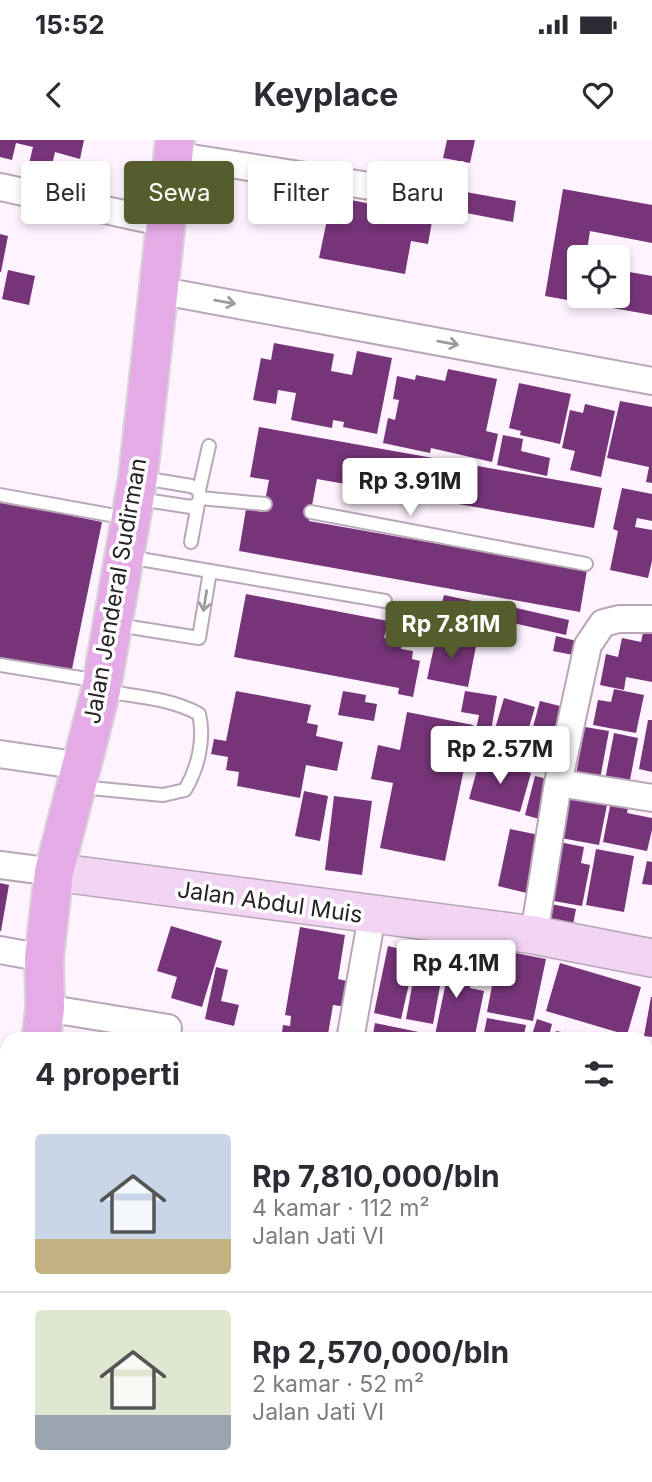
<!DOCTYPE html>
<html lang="id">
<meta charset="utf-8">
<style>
:root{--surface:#fff;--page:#f2f2f3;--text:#2b2b33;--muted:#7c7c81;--line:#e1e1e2;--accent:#565d2c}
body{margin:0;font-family:Inter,sans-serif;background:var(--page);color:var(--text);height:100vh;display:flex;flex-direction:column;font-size:26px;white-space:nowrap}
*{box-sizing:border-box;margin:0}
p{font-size:23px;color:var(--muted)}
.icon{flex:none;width:38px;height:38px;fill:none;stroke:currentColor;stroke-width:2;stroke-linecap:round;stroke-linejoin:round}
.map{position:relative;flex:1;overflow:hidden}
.panel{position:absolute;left:0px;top:892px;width:653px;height:450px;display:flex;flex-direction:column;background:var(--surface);border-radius:21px 21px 0 0;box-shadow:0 4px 10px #0003}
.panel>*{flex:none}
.hud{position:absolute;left:21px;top:21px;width:611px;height:63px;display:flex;gap:14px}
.controls{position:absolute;left:567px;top:105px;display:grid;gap:14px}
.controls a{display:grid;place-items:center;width:63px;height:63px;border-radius:7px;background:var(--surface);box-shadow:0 4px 10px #0003;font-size:35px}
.price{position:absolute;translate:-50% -60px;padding:0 16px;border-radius:7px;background:#fff;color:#222;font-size:23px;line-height:46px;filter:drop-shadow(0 2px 4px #0008)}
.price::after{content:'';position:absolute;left:50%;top:42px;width:21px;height:16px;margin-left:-10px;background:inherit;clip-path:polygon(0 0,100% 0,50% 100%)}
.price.active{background:var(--accent);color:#fff}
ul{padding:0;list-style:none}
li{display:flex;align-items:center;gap:21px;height:175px;padding:0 35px}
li+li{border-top:2px solid var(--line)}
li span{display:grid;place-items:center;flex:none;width:196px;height:140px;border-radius:7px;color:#555}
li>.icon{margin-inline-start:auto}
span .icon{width:84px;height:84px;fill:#fffc;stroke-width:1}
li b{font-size:30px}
h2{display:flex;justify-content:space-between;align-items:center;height:84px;padding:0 35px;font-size:30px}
.chip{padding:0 24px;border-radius:7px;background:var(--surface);box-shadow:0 4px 10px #0003;font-size:24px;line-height:63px}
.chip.active{background:var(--accent);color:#fff}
.status{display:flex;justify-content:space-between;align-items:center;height:49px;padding:0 35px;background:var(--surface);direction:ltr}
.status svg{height:19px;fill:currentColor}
header{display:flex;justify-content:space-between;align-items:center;height:91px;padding:0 35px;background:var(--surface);font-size:32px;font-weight:700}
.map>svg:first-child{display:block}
</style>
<div class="status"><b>15:52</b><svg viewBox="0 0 49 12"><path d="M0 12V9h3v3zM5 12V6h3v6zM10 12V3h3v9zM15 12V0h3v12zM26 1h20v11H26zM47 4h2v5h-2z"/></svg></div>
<header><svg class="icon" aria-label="back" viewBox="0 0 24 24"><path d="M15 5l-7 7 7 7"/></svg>Keyplace<svg class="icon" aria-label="heart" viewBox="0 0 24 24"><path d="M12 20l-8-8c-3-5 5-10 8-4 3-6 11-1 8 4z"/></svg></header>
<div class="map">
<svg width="652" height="1342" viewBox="0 0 652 1342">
<rect width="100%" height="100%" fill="#fef3fe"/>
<path fill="#773579" d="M0 0H84L80 19 55 12 48 42 26 36 33 7 16 3 12 20 0 17Z
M447 0H475L470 23 443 18Z
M443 34 468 39 466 52 516 61 513 82 410 62 413 41 441 47Z
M563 49 652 65V103L590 91 586 117H579V156H618V130L652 136V175L545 156Z
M315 53 433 76 428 104 411 101 405 134 319 118 328 75 312 72Z
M0 94 8 96 1 132H0Z
M8 130 35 136 29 165 2 159Z
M274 203 334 214 331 231 352 235 357 211 392 218 377 294 343 287 344 282 333 280 332 288 291 280 296 253 278 250 276 264 253 260 261 218 271 220Z
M448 229 497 239 486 291 498 294 492 322 431 308 430 313 383 303 388 278 395 280 399 260 393 259 397 236 415 240 416 235 445 241Z
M519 243 571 254 560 304 520 295 521 291 509 288Z
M620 261 652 267V343L646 342 649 327 607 318Z
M585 264 615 271 601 337 570 330 575 311 562 308 570 270 583 273Z
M259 287 602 348 594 388 317 339 309 381 587 430 580 472 239 411 246 369 263 372 269 340 250 337Z
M503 295 523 299 521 311 550 318 547 336 497 325Z
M622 348 652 354V381L637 378 635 387 652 390V421L648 438 610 430 618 391 613 389Z
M0 361 102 382 71 534 0 520Z
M246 454 388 481 384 498 403 502 401 509 413 511 412 519 420 521 413 557 398 554 399 548 234 517Z
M444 455 509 469 502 503 436 489Z
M516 468 569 480 566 495 513 483Z
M644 488 652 490V542L626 537 624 550 600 545 606 514 618 517 622 498 641 502Z
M437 493 455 497 454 501 476 506 468 547 427 539Z
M556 496 581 502 578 516 553 511Z
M614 549 644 555 636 593 593 585 598 560 611 562Z
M236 551 311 565 307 583 318 585 316 596 343 602 337 631 306 625 300 658 237 646 239 632 226 630 228 617 211 614 214 599 226 601Z
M343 551 366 555 365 562 377 564 374 581 338 575Z
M465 551 497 556 487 614 472 611 479 575 461 572Z
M504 558 535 567 521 615 490 606Z
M540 561 572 569 555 632 523 624Z
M407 572 473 585 445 721 380 708 393 643 371 639 378 605 400 610Z
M648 580H652V632L639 629Z
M585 587 609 591 600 639 576 634Z
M614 593 638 598 629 645 605 640Z
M480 619 531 633 520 672 469 659Z
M535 636 556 641 546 681 525 675Z
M304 651 328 656 320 701 295 696Z
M334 656 372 661 362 735 325 730Z
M569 657H598L597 663 607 665 599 705 561 698Z
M611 661 629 664 627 673 652 678V690L647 711 603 702Z
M510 689 544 696 531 754 498 746Z
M559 702 584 707 581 723 590 725 582 766 548 760Z
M596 709 634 716 624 772 586 765Z
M647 721 652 722V745L642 744Z
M0 743 9 745 1 791H0Z
M551 764 576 769 573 785 548 780Z
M171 786 222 801 202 867 171 858 177 837 157 831Z
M300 787 345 795 338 839 351 842 347 867 333 865 327 900H281L283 885 290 886 291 876 285 875Z
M424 799 439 801 436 817 421 814Z
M388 806 416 813 401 879 374 873Z
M490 808 546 819 533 881 487 872 495 830 486 828Z
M425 816 474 826 470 848 484 851 474 900H434L447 837 421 832Z
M560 823 641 847 627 895 546 871Z
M216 827 228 830 221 861 239 865 234 886 205 879Z
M414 836 441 841 433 884 406 879Z
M651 857H652V897L644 896Z
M487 878 526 885 523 900 483 898Z
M537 879 552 884 548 900 532 895Z
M375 883 433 895 432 900H372Z
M556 891 595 898V900H555Z
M646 907 652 908 647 940H646Z
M646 968 652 970V992L646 990Z
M646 1001 652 1014 646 1017Z
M646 1031 652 1032V1056L646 1055Z
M646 1092 652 1093V1124L646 1123Z
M646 1129 652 1130V1226L646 1225Z
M254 1335H278V1340Z
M287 1335H327L326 1342H286Z
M351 1335H409V1342H351Z
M477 1335H521V1342H477Z
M527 1335H551V1342H527Z"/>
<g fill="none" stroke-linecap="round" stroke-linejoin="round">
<g stroke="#b8a7b8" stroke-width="16">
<path id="lane" d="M143 338 191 346 199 350 200 358
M199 350 209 306
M0 355 127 378
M200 358 265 364
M139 359 191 367 198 364 200 358
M311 372 586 424
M191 402 198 364
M210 431 385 461
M117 485 199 498 210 431 128 417
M0 525 99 541
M80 647 163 655 185 650C198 628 205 599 199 574 170 558 137 557 105 551
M646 1090 652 1091
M46 1342 47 1335
M113 1342 114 1335
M158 1342 159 1335"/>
</g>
<g stroke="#b8a7b8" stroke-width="30">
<path id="street" d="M172 15 376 47
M0 47 165 83
M157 150 652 241
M0 614 82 626
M558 643 652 658
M0 725 54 732
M534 795 558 643 588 505 603 483 619 479H652
M0 810 44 818
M45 868 168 888
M350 900 372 776
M0 963 7 962
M646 1294 652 1260
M443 1335V1342
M637 1342 638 1335"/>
</g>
<g stroke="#b8a7b8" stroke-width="40">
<path id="secondary" d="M54 732 534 795 652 818"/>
</g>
<g stroke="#d8d7d8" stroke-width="42">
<path id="primary" d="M41 900 45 868 44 818 54 732 101 550 138 337 175 0
M0 1177 7 1155
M1 1342 7 1301"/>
</g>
<use href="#lane" stroke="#fff" stroke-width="12"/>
<use href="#street" stroke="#fff" stroke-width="26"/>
<use href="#secondary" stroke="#f2d5f3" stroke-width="37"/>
<use href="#primary" stroke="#e5abe6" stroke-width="38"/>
</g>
<defs><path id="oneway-shaft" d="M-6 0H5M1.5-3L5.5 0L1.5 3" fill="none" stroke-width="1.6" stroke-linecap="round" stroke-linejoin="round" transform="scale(1.75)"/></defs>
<g stroke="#9e9b9e">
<use href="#oneway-shaft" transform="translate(225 162) rotate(10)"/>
<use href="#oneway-shaft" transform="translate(448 203) rotate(10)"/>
<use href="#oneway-shaft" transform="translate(205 461) rotate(99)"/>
</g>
<g text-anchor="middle" stroke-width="7" stroke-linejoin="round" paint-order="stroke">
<g font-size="23" fill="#272027" stroke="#fff">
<text transform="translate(115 451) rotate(-80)" y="8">Jalan Jenderal Sudirman</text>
<text transform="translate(270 762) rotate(8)" y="8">Jalan Abdul Muis</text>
</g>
</g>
</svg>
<div class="controls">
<a><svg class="icon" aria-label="locate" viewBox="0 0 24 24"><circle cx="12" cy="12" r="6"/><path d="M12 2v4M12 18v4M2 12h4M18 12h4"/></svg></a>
</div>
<b class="price" style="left:410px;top:378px">Rp 3.91M</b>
<b class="price active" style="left:451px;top:521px">Rp 7.81M</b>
<b class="price" style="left:500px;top:646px">Rp 2.57M</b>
<b class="price" style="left:456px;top:860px">Rp 4.1M</b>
<div class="hud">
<a class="chip">Beli</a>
<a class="chip active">Sewa</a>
<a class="chip">Filter</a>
<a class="chip">Baru</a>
</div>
<section class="panel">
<h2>4 properti<svg class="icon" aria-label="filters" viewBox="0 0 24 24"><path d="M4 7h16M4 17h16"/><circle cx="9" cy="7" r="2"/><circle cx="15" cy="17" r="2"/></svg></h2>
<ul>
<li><span style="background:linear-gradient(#c9d6e8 75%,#c2b280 0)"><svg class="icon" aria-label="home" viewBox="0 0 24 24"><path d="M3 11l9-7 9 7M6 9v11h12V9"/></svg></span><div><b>Rp 7,810,000/bln</b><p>4 kamar · 112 m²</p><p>Jalan Jati VI</p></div></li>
<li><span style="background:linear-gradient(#dfe7d0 75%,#9aa5b1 0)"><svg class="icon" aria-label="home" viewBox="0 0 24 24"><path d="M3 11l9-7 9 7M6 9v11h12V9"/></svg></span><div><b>Rp 2,570,000/bln</b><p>2 kamar · 52 m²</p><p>Jalan Jati VI</p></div></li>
</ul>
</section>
</div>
